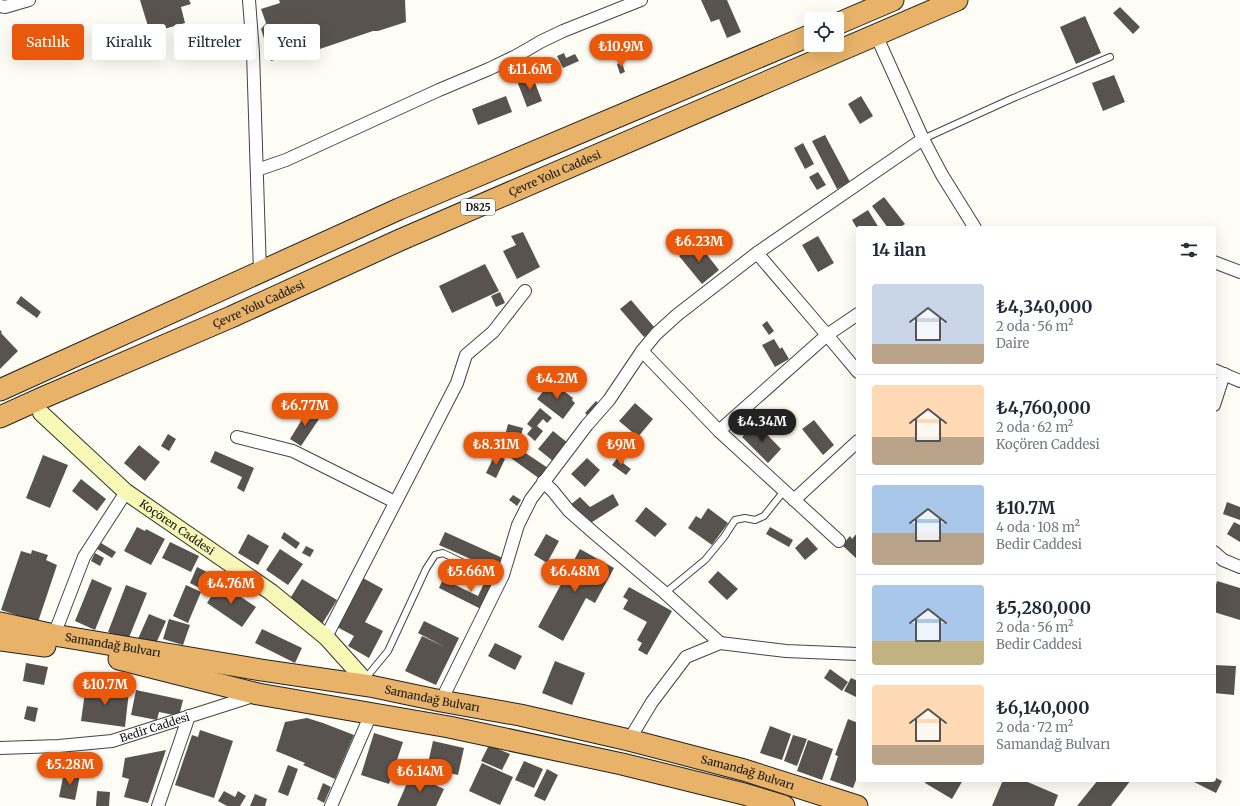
<!DOCTYPE html>
<html lang="tr">
<meta charset="utf-8">
<style>
:root{--surface:#fff;--page:#f6f6f7;--text:#1f2937;--muted:#747a83;--line:#e0e1e3;--accent:#ea580c}
body{margin:0;font-family:Merriweather,serif;background:var(--page);color:var(--text);height:100vh;display:flex;flex-direction:column;font-size:15px;white-space:nowrap}
*{box-sizing:border-box;margin:0}
p{font-size:13px;color:var(--muted)}
.icon{flex:none;width:22px;height:22px;fill:none;stroke:currentColor;stroke-width:2;stroke-linecap:round;stroke-linejoin:round}
.map{position:relative;flex:1;overflow:hidden}
.drawer{position:absolute;left:856px;top:226px;width:360px;height:556px;display:flex;flex-direction:column;background:var(--surface);border-radius:4px;box-shadow:0 4px 16px #0002}
.drawer>*{flex:none}
.hud{position:absolute;left:12px;top:24px;width:380px;height:36px;display:flex;gap:8px}
.buttons{position:absolute;left:804px;top:12px;display:grid;gap:8px}
.buttons a{display:grid;place-items:center;width:40px;height:40px;border-radius:4px;background:var(--surface);box-shadow:0 4px 16px #0002;font-size:20px}
.price{position:absolute;translate:-50% -34px;padding:0 9px;border-radius:14px;background:var(--accent);color:#fff;font-size:13px;line-height:26px;filter:drop-shadow(0 1px 2px #0008)}
.price::after{content:'';position:absolute;left:50%;top:24px;width:12px;height:9px;margin-left:-6px;background:inherit;clip-path:polygon(0 0,100% 0,50% 100%)}
.price.active{background:#222;color:#fff}
ul{padding:0;list-style:none}
li{display:flex;align-items:center;gap:12px;height:100px;padding:0 16px}
li+li{border-top:1px solid var(--line)}
li span{display:grid;place-items:center;flex:none;width:112px;height:80px;border-radius:4px;color:#555}
li>.icon{margin-inline-start:auto}
span .icon{width:48px;height:48px;fill:#fffc;stroke-width:1}
li b{font-size:17px}
h2{display:flex;justify-content:space-between;align-items:center;height:48px;padding:0 16px;font-size:17px}
.pill{padding:0 14px;border-radius:4px;background:var(--surface);box-shadow:0 4px 16px #0002;font-size:14px;line-height:36px}
.pill.active{background:var(--accent);color:#fff}
.map>svg:first-child{display:block}
</style>
<div class="map">
<svg width="1240" height="806" viewBox="0 0 1240 806">
<rect width="100%" height="100%" fill="#fefdf5"/>
<path fill="#58534e" d="M140 0H189L191 4 181 7 185 23 150 33Z
M279 0H405L406 22 378 31H373L299 56H287L271 61 261 29 266 23 261 9 280 3Z
M701 0H727L741 32 727 38 719 19 711 22Z
M1120 7 1140 27 1133 34 1113 13Z
M1085 16 1101 53 1076 64 1060 27Z
M564 53 566 58 575 54 579 61 563 68 557 56Z
M622 63 625 72 620 74 617 64Z
M532 75 542 101 527 107 517 81Z
M1114 75 1125 102 1103 111 1092 83Z
M506 96 512 112 478 125 472 109Z
M861 96 873 116 860 124 848 104Z
M825 135 850 182 837 189 812 141Z
M803 143 814 164 805 169 794 148Z
M818 172 826 185 817 190 809 177Z
M884 197 905 224 899 228H888L872 206Z
M868 210 879 228H858V230L852 220Z
M523 232 540 267 517 279 503 251 516 245 511 236Z
M818 236 834 263 818 272 802 245Z
M697 242 719 270 702 284 679 256Z
M485 264 499 291 452 313 439 286Z
M500 292 505 303 496 307 491 296Z
M21 296 41 312 37 318 16 303Z
M631 300 655 328 644 337 620 309Z
M767 321 774 331 769 335 762 325Z
M0 330 2 332 1 333 18 351 0 369Z
M774 339 780 349 782 347 789 359 775 367 762 345Z
M550 383 555 387 557 386 573 398 572 400 575 403 563 419 537 399Z
M596 401 600 405 589 417 585 413Z
M635 403 653 419 638 437 619 421Z
M309 408 321 416 301 446 290 439Z
M540 408 552 418 547 423 543 419 537 426 543 431 535 441 527 434 532 428 527 424Z
M814 420 834 445 823 455 802 429Z
M756 423 781 449 768 463 742 437Z
M508 424 523 428 518 448 548 468 540 479 501 451Z
M553 431 568 443 553 461 538 449Z
M168 434 176 439 169 451 161 446Z
M139 445 160 462 145 481 124 463Z
M215 451 254 468 244 492 237 488 242 477 210 462Z
M495 454 505 459 496 478 486 473Z
M43 455 68 465 50 508 26 498Z
M618 457 624 461 623 463 631 469 626 475 612 465Z
M587 458 600 470 585 487 571 474Z
M81 479 106 499 97 511 72 491Z
M613 494 619 505 589 524 569 506 580 497 590 507Z
M513 495 521 500 517 506 509 500Z
M1227 502 1240 507V520L1223 514Z
M646 507 667 524 655 537 635 521Z
M708 508 728 523 712 545 688 528 696 516 701 519Z
M1234 522 1240 525V542L1227 534Z
M137 527 145 531 146 529 165 539 151 565 124 551Z
M770 527 793 540 789 547 766 534Z
M284 532 300 543 296 549 281 538Z
M445 532 505 559 500 572 439 545Z
M858 532V560L842 545 850 536 852 539Z
M248 534 269 546 258 565 238 553Z
M546 534 559 541 547 563 534 555Z
M807 537 818 549 805 560 795 548Z
M170 542 199 556 191 572 162 558Z
M101 543 116 552 112 558 97 549Z
M306 546 314 550 310 557 302 553Z
M280 549 303 564 288 585 266 570Z
M580 549 614 568 595 603 586 598 563 641 538 627Z
M32 550 48 555 46 560 57 565 38 622 1 610 21 551 31 554Z
M95 553 104 558 100 566 91 561Z
M197 567 215 576 207 592 190 583Z
M718 571 738 589 727 600 708 582Z
M487 577 497 582 483 610 439 588 443 579 478 596Z
M363 578 383 589 365 622 383 631 369 658 348 646 354 636 337 627Z
M92 579 112 588 95 630 75 621Z
M302 579 337 600 322 624 288 602Z
M1217 581 1240 588V620L1214 612V592Z
M220 583 256 607 242 627 207 603Z
M126 585 147 593 128 640 108 632Z
M186 585 201 592 188 623 173 616Z
M629 587 672 611 647 655 638 650 642 643 637 640 647 622 623 609 628 600 623 597Z
M149 614 166 621 154 648 137 641Z
M169 619 190 625 183 645 163 639Z
M424 621 459 638 436 685 405 671 422 636 445 647 418 633Z
M262 629 302 648 295 663 255 643Z
M495 643 522 656 515 670 488 656Z
M555 661 585 673 572 705 542 693Z
M26 663 48 667 44 685 23 681Z
M1214 665 1236 666 1234 695 1214 693Z
M830 669 848 682 842 691 824 678Z
M851 678 858 681V698L844 691Z
M86 685 129 691 125 727 81 721Z
M136 690 183 700 179 716 159 712 157 720 131 715Z
M27 706 38 708 35 722 24 719Z
M307 718 323 723 354 735 335 779 303 765 305 763 276 751 285 722Z
M848 719 858 723V775L853 788 830 780 838 756 835 755Z
M770 726 791 734 782 760 760 753Z
M200 730 233 741 214 798 175 785 192 735 198 737Z
M374 733 403 742 389 784 361 775Z
M793 735 807 739 797 766 784 761Z
M808 740 833 749 822 780 797 771Z
M433 741 464 748 458 775 427 768Z
M489 745 510 754 502 770 481 761Z
M166 750 148 803 124 797 129 779 122 777 125 758Z
M524 761 543 769 534 788 515 780Z
M482 763 513 777 500 805 469 791Z
M288 765 298 769 288 796 278 792Z
M547 769 558 775 545 801 534 796Z
M64 772 80 775 75 800 59 797Z
M411 774 444 789 436 806H397Z
M1214 777 1222 781 1216 793 1190 780H1214Z
M927 780H963L952 799 925 783Z
M1003 780H1023L1058 795 1054 806H992Z
M1098 780H1131L1111 806H1077Z
M323 783 331 787 324 803 317 799Z
M97 791 110 792 109 806H96Z
M224 791 235 797 238 791 246 796 240 806H227L218 801Z
M255 794 267 799 265 806H250Z"/>
<g fill="none" stroke-linecap="round" stroke-linejoin="round">
<g stroke="#444" stroke-width="8">
<path id="lane" d="M923 139 1011 99 1110 57
M665 593 705 560 724 537 735 520 745 518 755 520 764 516 784 491
M365 679 388 651 426 569 435 555 443 553 476 569"/>
</g>
<g stroke="#444" stroke-width="14">
<g id="street">
<path d="M249 0 253 53 260 272"/>
<path d="M0 6 5 7 29 0"/>
<path d="M876 35 923 139 942 175 975 228"/>
<path d="M257 170 286 160 439 90 489 69 516 56 542 41 563 31 641 0"/>
<path d="M757 253 827 335 858 372"/>
<path d="M1214 262 1240 272"/>
<path d="M642 351 719 431 839 541"/>
<path d="M1214 370 1240 381"/>
<path d="M1214 405 1224 374"/>
<path d="M719 431 827 335 858 314"/>
<path d="M237 437 293 451 395 502"/>
<path d="M543 482 552 490 569 511 594 533 665 593 720 643"/>
<path d="M794 500 858 441"/>
<path d="M1214 552 1223 560 1240 567"/>
<path d="M54 635 84 557 126 492"/>
<path d="M326 637 457 383 466 355 493 332 525 291"/>
<path d="M441 701 503 575 518 525 531 499 587 425 609 400 642 351 656 334 677 315 757 253 923 139"/>
<path d="M629 740 652 702 686 657 720 643 786 651 858 654"/>
<path id="s1" d="M0 748 59 746 112 741 253 696"/>
<path d="M158 806 189 716"/>
<path d="M331 806 371 714"/>
</g>
</g>
<g stroke="#333" stroke-width="18">
<g id="secondary">
<path id="s2" d="M41 413 126 492 271 592 326 637 370 686"/>
</g>
</g>
<g stroke="#222" stroke-width="23">
<g id="highway">
<path d="M837 24 893 0"/>
<path d="M0 390 399 209 811 35"/>
<path id="s3" d="M0 417 42 398 231 317 400 240 957 0"/>
<path id="s4" d="M0 623 54 635 261 670 370 686 441 701 520 715 629 740 744 770 857 806"/>
<path d="M0 640 45 646"/>
<path d="M119 659 258 694 449 727 622 764 744 794 784 806"/>
</g>
</g>
<use href="#lane" stroke="#fff" stroke-width="6"/>
<use href="#street" stroke="#fff" stroke-width="12"/>
<use href="#secondary" stroke="#f7f8b6" stroke-width="16"/>
<use href="#highway" stroke="#e8b369" stroke-width="21"/>
</g>
<g text-anchor="middle" stroke-width="4" stroke-linejoin="round" paint-order="stroke">
<rect fill="#fff" stroke="#585858" stroke-width="1" x="461" y="199" width="34" height="16" rx="3"/>
<g font-size="10" font-weight="bold" fill="#111">
<text x="478" y="211">D825</text>
</g>
<g font-size="11" fill="#111" stroke="#fff">
<text dy="4" stroke="none"><textPath href="#s3" startOffset="606">Çevre Yolu Caddesi</textPath></text>
<text dy="4" stroke="none"><textPath href="#s3" startOffset="282">Çevre Yolu Caddesi</textPath></text>
<text dy="4" stroke="none"><textPath href="#s2" startOffset="178">Koçören Caddesi</textPath></text>
<text dy="4" stroke="none"><textPath href="#s4" startOffset="115">Samandağ Bulvarı</textPath></text>
<text dy="4" stroke="none"><textPath href="#s4" startOffset="439">Samandağ Bulvarı</textPath></text>
<text dy="4" stroke="none"><textPath href="#s1" startOffset="157">Bedir Caddesi</textPath></text>
<text dy="4" stroke="none"><textPath href="#s4" startOffset="763">Samandağ Bulvarı</textPath></text>
</g>
</g>
</svg>
<div class="buttons">
<a><svg class="icon" aria-label="locate" viewBox="0 0 24 24"><circle cx="12" cy="12" r="6"/><path d="M12 2v4M12 18v4M2 12h4M18 12h4"/></svg></a>
</div>
<b class="price" style="left:621px;top:68px">₺10.9M</b>
<b class="price" style="left:530px;top:91px">₺11.6M</b>
<b class="price" style="left:699px;top:263px">₺6.23M</b>
<b class="price" style="left:557px;top:400px">₺4.2M</b>
<b class="price" style="left:305px;top:427px">₺6.77M</b>
<b class="price active" style="left:762px;top:443px">₺4.34M</b>
<b class="price" style="left:496px;top:466px">₺8.31M</b>
<b class="price" style="left:621px;top:466px">₺9M</b>
<b class="price" style="left:471px;top:593px">₺5.66M</b>
<b class="price" style="left:575px;top:593px">₺6.48M</b>
<b class="price" style="left:231px;top:605px">₺4.76M</b>
<b class="price" style="left:105px;top:706px">₺10.7M</b>
<b class="price" style="left:70px;top:786px">₺5.28M</b>
<b class="price" style="left:420px;top:793px">₺6.14M</b>
<div class="hud">
<a class="pill active">Satılık</a>
<a class="pill">Kiralık</a>
<a class="pill">Filtreler</a>
<a class="pill">Yeni</a>
</div>
<section class="drawer">
<h2>14 ilan<svg class="icon" aria-label="filters" viewBox="0 0 24 24"><path d="M4 7h16M4 17h16"/><circle cx="9" cy="7" r="2"/><circle cx="15" cy="17" r="2"/></svg></h2>
<ul>
<li><span style="background:linear-gradient(#c9d6e8 75%,#b9a48a 0)"><svg class="icon" aria-label="home" viewBox="0 0 24 24"><path d="M3 11l9-7 9 7M6 9v11h12V9"/></svg></span><div><b>₺4,340,000</b><p>2 oda · 56 m²</p><p>Daire</p></div></li>
<li><span style="background:linear-gradient(#ffd9b3 65%,#b9a48a 0)"><svg class="icon" aria-label="home" viewBox="0 0 24 24"><path d="M3 11l9-7 9 7M6 9v11h12V9"/></svg></span><div><b>₺4,760,000</b><p>2 oda · 62 m²</p><p>Koçören Caddesi</p></div></li>
<li><span style="background:linear-gradient(#a9c7e8 60%,#b9a48a 0)"><svg class="icon" aria-label="home" viewBox="0 0 24 24"><path d="M3 11l9-7 9 7M6 9v11h12V9"/></svg></span><div><b>₺10.7M</b><p>4 oda · 108 m²</p><p>Bedir Caddesi</p></div></li>
<li><span style="background:linear-gradient(#a9c7e8 70%,#c2b280 0)"><svg class="icon" aria-label="home" viewBox="0 0 24 24"><path d="M3 11l9-7 9 7M6 9v11h12V9"/></svg></span><div><b>₺5,280,000</b><p>2 oda · 56 m²</p><p>Bedir Caddesi</p></div></li>
<li><span style="background:linear-gradient(#ffd9b3 75%,#b9a48a 0)"><svg class="icon" aria-label="home" viewBox="0 0 24 24"><path d="M3 11l9-7 9 7M6 9v11h12V9"/></svg></span><div><b>₺6,140,000</b><p>2 oda · 72 m²</p><p>Samandağ Bulvarı</p></div></li>
</ul>
</section>
</div>
